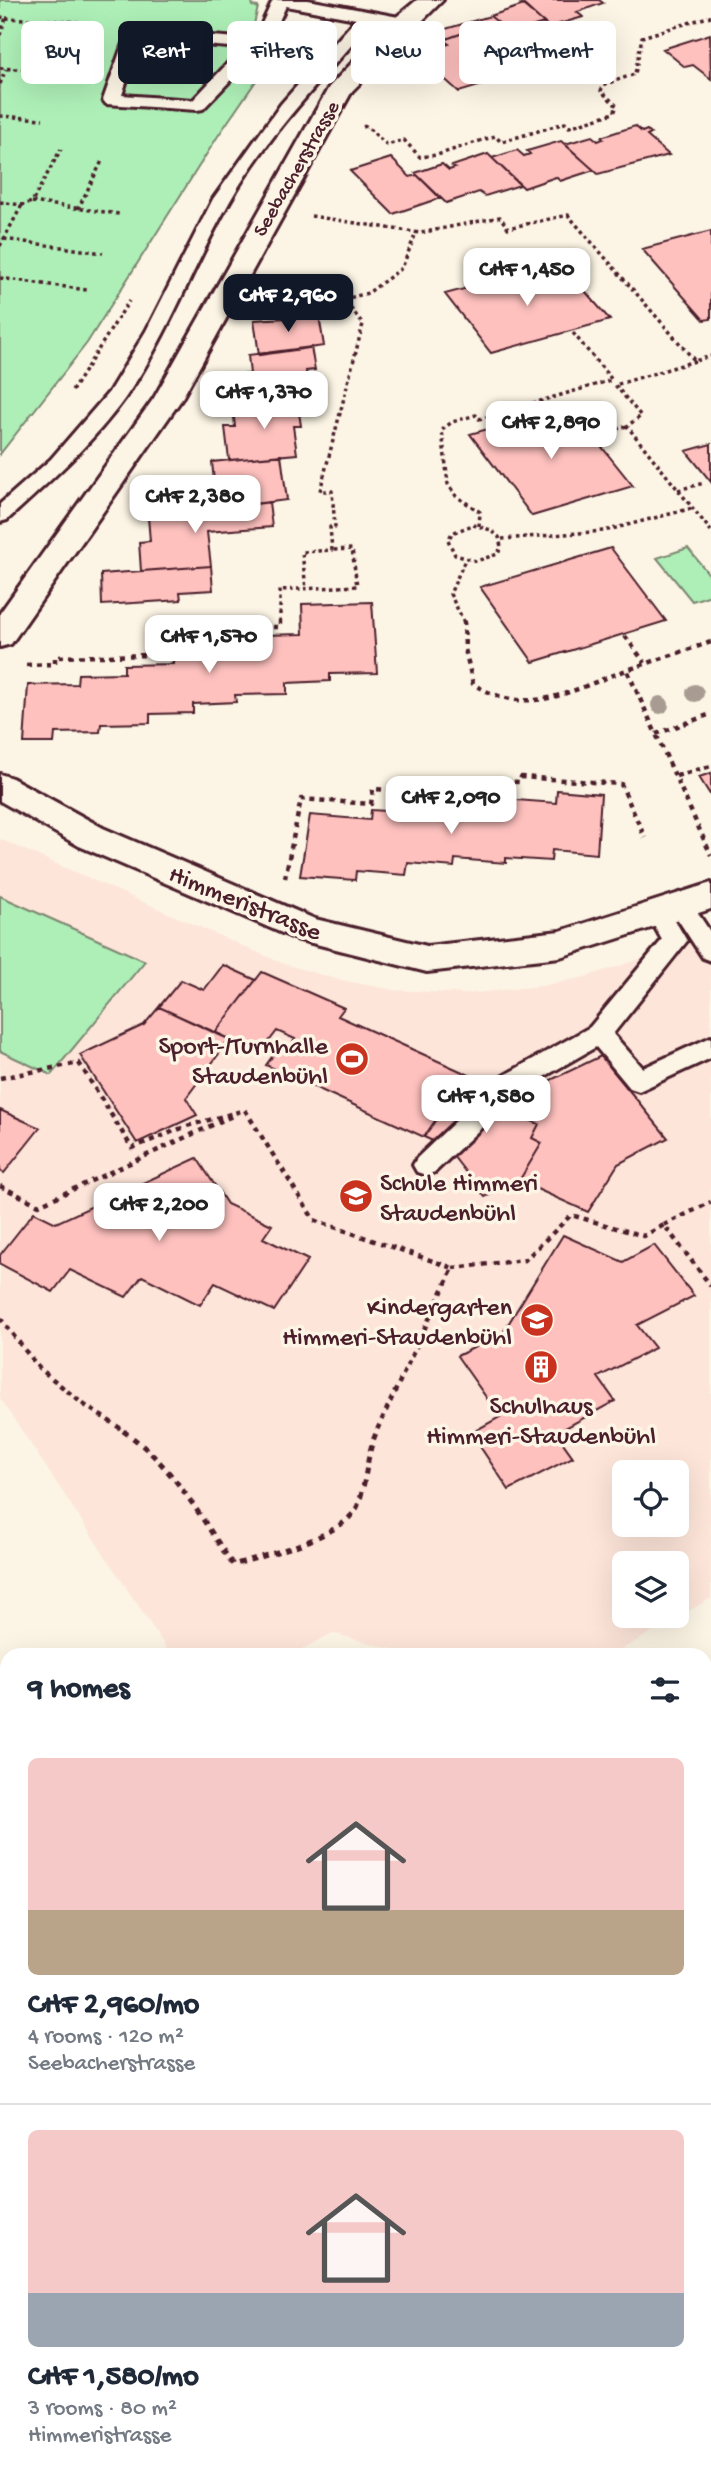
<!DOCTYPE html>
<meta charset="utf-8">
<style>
:root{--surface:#fff;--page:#f2f2f3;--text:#1f2937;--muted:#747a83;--line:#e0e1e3;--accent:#111827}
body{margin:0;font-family:"Gochi Hand",sans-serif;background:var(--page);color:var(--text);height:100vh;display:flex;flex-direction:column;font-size:26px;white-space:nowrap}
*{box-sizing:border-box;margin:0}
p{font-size:23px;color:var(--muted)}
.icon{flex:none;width:38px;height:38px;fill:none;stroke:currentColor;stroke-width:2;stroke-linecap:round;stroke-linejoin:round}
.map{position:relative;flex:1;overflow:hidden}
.panel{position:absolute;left:0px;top:1648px;width:712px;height:842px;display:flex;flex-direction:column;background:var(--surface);border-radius:21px 21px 0 0;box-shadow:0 7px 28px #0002}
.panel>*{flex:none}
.banner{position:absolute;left:21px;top:21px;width:670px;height:63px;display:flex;gap:14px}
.controls{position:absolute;left:612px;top:1460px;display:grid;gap:14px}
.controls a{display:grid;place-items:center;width:77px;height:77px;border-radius:10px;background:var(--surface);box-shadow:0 7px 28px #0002;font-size:35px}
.price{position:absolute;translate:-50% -60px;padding:0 16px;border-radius:14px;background:#fff;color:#222;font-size:23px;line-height:46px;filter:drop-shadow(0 2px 4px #0008)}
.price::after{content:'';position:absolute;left:50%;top:42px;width:21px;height:16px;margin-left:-10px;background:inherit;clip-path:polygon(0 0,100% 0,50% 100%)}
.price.active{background:var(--accent);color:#fff}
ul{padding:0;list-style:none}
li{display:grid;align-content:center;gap:14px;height:371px;padding:0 28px}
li+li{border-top:2px solid var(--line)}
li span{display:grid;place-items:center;height:217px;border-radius:10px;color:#555}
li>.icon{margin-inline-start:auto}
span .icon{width:126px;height:126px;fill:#fffc;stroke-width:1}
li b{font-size:30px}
h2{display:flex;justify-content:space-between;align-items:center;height:84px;padding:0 28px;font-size:30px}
.tag{padding:0 24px;border-radius:10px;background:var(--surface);box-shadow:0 7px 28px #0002;font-size:24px;line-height:63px}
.tag.active{background:var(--accent);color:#fff}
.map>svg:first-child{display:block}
</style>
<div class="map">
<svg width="711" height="2489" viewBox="0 0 711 2489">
<rect width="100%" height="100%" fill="#fcf5e5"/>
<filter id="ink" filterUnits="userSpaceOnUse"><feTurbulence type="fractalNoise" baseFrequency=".0143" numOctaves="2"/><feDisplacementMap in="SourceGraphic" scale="14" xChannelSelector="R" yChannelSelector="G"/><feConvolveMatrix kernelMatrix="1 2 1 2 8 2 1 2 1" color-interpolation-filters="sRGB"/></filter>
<g filter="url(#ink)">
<path fill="#fde5d9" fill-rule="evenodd" d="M0 839 284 964 336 979 393 990 465 994 541 986 585 977 711 936V1598L612 1655H414L332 1633 292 1655H171L0 1398ZM625 1472H677V1524H625ZM625 1563H677V1615H625Z
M711 2183V2413L705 2421V2190Z
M452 2483H655L651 2489H447Z"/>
<path fill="#aeefb7" stroke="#7c8771" stroke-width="2" d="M0 0H253L252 6 258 7 252 33 282 34 280 46 218 136 87 343 0 454Z
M688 548 711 577V595L692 601 657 558Z
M0 896 145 961 51 1075 0 1051Z
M711 2413V2489H651L655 2483H705V2421Z"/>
<path fill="#fec1be" stroke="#4a1f2b" stroke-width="2" d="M517 0H599L603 3 577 12 583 17 549 27Z
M524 5 544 23 511 33 490 16Z
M490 16 511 33 478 43 466 32 443 40 435 32Z
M466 32 514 75 510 76 512 78 502 79 459 92 417 54 449 44 443 40Z
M710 34 711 79 693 65 685 67 663 49Z
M635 126 642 132 647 130 651 134 647 136 669 155 598 174 565 144 592 136 598 141 603 139 601 137Z
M561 141 594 170 560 181 556 177 524 188 492 158 517 150 524 156 530 154 527 151Z
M488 154 520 185 485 196 479 192 446 203 415 173 442 164 449 170 455 168 452 166Z
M391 158 410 177 417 175 440 198 393 214 350 171Z
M711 231V319L704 320 642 249Z
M561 263 610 320 491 353 445 294Z
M319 316 324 346 259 355 254 320Z
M311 347 315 370 306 371 310 399 244 407 240 375 250 374 248 355Z
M297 399 301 426H293L297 454 229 460 225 427H235L233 408Z
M569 406 633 486 532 516 470 434Z
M711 444V482L686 451Z
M281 455 287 500 159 516 157 495 215 491 212 462Z
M269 502 272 527 207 532 211 566 141 571 139 542 150 541 148 517Z
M611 548 666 621 533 662 480 587Z
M211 566 213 590 180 592 181 600 102 605 101 574Z
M372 602 377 673 330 674V681L287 683V694L235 695 236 702 193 704V713L150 714V723L101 724 100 732 55 733 54 743H24L28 685 77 684 78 674 124 673V665L173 664V654L212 653V645L261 644V635L303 634 302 604Z
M711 773V796L699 777Z
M557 790 601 794 597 854 552 850 551 861 506 858V863L455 859 454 867 408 863 406 875 356 871 355 880 300 876 310 815 370 820 371 810 404 812V808L460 812 461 804 502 807 503 799 556 803Z
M223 965 256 980 215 1033 159 1007 181 980 204 990Z
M262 972 344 1008 338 1016 467 1074 424 1137 266 1065 280 1046 288 1050 295 1039 277 1031 260 1053 215 1033Z
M159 1007 230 1039 186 1098 197 1115 137 1143 80 1055 144 1025Z
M601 1056 668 1138 618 1164 588 1212 519 1181 542 1143 532 1138 539 1124 518 1115 524 1105 517 1096Z
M467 1074 517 1096 524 1105 518 1115 539 1124 532 1138 542 1143 519 1181 485 1197 446 1147 424 1137Z
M0 1110 40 1128 4 1173 0 1171Z
M197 1158 227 1204 272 1225 263 1238 308 1260 274 1311 215 1283 200 1305 142 1276 126 1297 70 1270 53 1292 0 1264V1255L34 1212 56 1223Z
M563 1235 623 1262 654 1245 694 1296 637 1325 655 1348 598 1377 615 1401 556 1433 573 1457 509 1490 471 1433 500 1417 457 1356 502 1334Z"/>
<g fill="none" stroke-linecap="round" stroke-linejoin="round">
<g stroke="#4a1f2b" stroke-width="6">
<path id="service" d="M273 0H308L404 18 412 23 404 28 372 22C323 78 267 136 230 201 193 265 168 337 125 398 92 444 49 482 7 520L0 522V504L51 459 109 392 146 331 213 199 281 104 356 19 286 6 271 38 203 109 197 110 106 104 103 100 126 35 134 30 251 39 258 32ZM140 40 242 48 193 100 122 95Z
M681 897 689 900 711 933V961L703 958 669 906 673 900Z
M659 904 667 907 687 941 613 1034 643 1068 711 1037V1058L639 1091 630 1088 596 1047 521 1090 435 1172 426 1175 417 1172 413 1165 417 1158 503 1076 590 1027 662 940 647 913 651 907Z"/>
</g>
<g stroke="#4a1f2b" stroke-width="6">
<path id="minor" d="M0 774 12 778 103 828 315 919 427 946 560 931 711 883V909L560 957 427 972 296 939 79 846 0 801Z"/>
</g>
<g stroke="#4a1f2b" stroke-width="6">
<path id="tertiary" d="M417 0H443L352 91 181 400 11 644 0 647V613L154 398 329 87 395 18Z"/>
</g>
<path stroke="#4a1f2b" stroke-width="3.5" stroke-dasharray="3.5 3.5" stroke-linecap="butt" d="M0 17 6 18 0 35
M6 18 78 22
M0 68 63 72
M0 84 6 69
M0 116 43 119
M363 127 366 126 387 145 404 140 420 157 437 155 495 136 501 142 565 123 569 127 614 113 617 106 601 91 603 85 635 74 642 37 711 16
M0 202 22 205 32 202 61 149
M32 202 119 214
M78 209 102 161
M311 216 420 233 500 217 508 228 568 215 695 361 711 356
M4 239 103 253
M0 246 22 205
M0 278 87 290
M337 301 368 293 402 268 416 233
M263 304 345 301 363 324 320 491H332L335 527H330L332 550 302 552 306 589
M573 333 613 381
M695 361 615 385 641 416 627 426 711 531
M72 391 129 301
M603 433 627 426
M678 490 704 483
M473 525 491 530 499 537 501 547 498 554 476 561 455 555 448 540 452 533Z
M479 526 480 512 456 496 448 484 442 430 452 422 476 415 479 419 612 380
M502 539 604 531 693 508
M280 622V590L357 586 352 549 332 550
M464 622 450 594 465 560"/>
<path stroke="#4a1f2b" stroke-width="4.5" stroke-dasharray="5 5" stroke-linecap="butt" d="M464 620 465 649 473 684C530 719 570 690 627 670
M625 636 645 663
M711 642 627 670 711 855
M26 665 55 664V657L155 655 156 638 237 637V627H280V620
M656 734 711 714
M676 776 711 766
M285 878 301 799 371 804 373 789 464 794 466 779 520 782 521 777 621 784 645 838
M0 1078 79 1063 132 1148 187 1126 245 1110
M245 1110 314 1220 453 1268 376 1432
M0 1186 39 1205 232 1116
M664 1225 711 1202
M453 1268 525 1260 571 1215 644 1236 664 1225 711 1286
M0 1318 38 1367 83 1404 126 1432"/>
<path stroke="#4a1f2b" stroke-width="5" stroke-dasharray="6 6" stroke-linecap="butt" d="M123 1431C172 1463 201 1518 233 1565 264 1555 346 1537 358 1505 367 1481 366 1454 377 1431"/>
<use href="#service" fill="#fcf5e5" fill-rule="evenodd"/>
<use href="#minor" fill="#fcf5e5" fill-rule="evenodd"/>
<use href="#tertiary" fill="#fcf5e5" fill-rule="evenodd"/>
<path stroke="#4a1f2b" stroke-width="6" d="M705 2275 711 2268
M705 2336 711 2330
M523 2489 528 2483
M577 2489 582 2483"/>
</g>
<g fill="#a89c92">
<circle cx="695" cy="693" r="9"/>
<circle cx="660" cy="705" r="9"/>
</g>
</g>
<defs>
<g id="stadium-disc" transform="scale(1.75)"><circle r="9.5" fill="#c8321e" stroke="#fcf5e5"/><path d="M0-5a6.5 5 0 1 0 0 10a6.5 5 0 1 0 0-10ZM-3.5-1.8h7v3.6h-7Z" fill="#fff"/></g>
<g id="school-disc" transform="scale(1.75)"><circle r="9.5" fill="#c8321e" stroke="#fcf5e5"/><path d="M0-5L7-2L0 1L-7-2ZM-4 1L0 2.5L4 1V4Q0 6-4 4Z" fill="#fff"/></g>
<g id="building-disc" transform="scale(1.75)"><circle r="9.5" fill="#c8321e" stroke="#fcf5e5"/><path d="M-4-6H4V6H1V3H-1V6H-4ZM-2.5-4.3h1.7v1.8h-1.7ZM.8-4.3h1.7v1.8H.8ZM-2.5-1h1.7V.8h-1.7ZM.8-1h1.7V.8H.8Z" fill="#fff"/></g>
</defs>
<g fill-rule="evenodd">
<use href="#stadium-disc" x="352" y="1059"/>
<use href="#school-disc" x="356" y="1196"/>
<use href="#school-disc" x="537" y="1320"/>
<use href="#building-disc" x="541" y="1367"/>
</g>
<g text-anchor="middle" stroke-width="7" stroke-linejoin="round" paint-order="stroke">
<g font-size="21" fill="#4a1f2b" stroke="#fcf5e5">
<text transform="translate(295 168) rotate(-60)" y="7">Seebacherstrasse</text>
</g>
<g font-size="26" fill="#4a1f2b" stroke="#fcf5e5">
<text transform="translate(246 901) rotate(22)" y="9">Himmeristrasse</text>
</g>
<g font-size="26" fill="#4a1f2b" stroke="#fcf5e5" text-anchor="end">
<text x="328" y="1053">Sport-/Turnhalle<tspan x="328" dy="30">Staudenbühl</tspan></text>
<text x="380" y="1190" text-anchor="start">Schule Himmeri<tspan x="380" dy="30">Staudenbühl</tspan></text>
<text x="512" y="1314">Kindergarten<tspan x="512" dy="30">Himmeri-Staudenbühl</tspan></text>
<text x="541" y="1413" text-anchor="middle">Schulhaus<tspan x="541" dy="30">Himmeri-Staudenbühl</tspan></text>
</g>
</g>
</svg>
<div class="controls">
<a><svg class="icon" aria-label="locate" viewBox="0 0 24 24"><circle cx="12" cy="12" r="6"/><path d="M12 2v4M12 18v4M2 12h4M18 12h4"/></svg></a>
<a><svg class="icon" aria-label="layers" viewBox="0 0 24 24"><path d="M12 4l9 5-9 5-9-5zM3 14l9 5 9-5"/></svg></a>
</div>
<b class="price" style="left:527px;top:308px">CHF 1,450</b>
<b class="price active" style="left:288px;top:334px">CHF 2,960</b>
<b class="price" style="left:264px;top:431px">CHF 1,370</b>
<b class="price" style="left:551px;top:461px">CHF 2,890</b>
<b class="price" style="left:195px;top:535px">CHF 2,380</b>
<b class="price" style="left:209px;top:675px">CHF 1,570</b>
<b class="price" style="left:451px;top:836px">CHF 2,090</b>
<b class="price" style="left:486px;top:1135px">CHF 1,580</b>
<b class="price" style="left:159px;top:1243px">CHF 2,200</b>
<div class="banner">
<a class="tag">Buy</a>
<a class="tag active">Rent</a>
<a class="tag">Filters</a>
<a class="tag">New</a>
<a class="tag">Apartment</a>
</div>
<section class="panel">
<h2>9 homes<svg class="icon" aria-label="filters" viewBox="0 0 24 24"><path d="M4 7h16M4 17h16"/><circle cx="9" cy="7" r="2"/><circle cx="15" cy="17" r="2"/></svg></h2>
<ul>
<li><span style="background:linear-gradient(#f6c9c9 70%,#b9a48a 0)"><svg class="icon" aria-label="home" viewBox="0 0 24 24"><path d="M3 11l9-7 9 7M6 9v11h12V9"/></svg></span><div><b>CHF 2,960/mo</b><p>4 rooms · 120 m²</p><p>Seebacherstrasse</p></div></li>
<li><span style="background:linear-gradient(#f6c9c9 75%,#9aa5b1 0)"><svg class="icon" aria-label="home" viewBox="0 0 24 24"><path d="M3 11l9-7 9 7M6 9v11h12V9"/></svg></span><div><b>CHF 1,580/mo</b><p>3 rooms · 80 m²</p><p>Himmeristrasse</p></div></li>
</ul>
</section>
</div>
